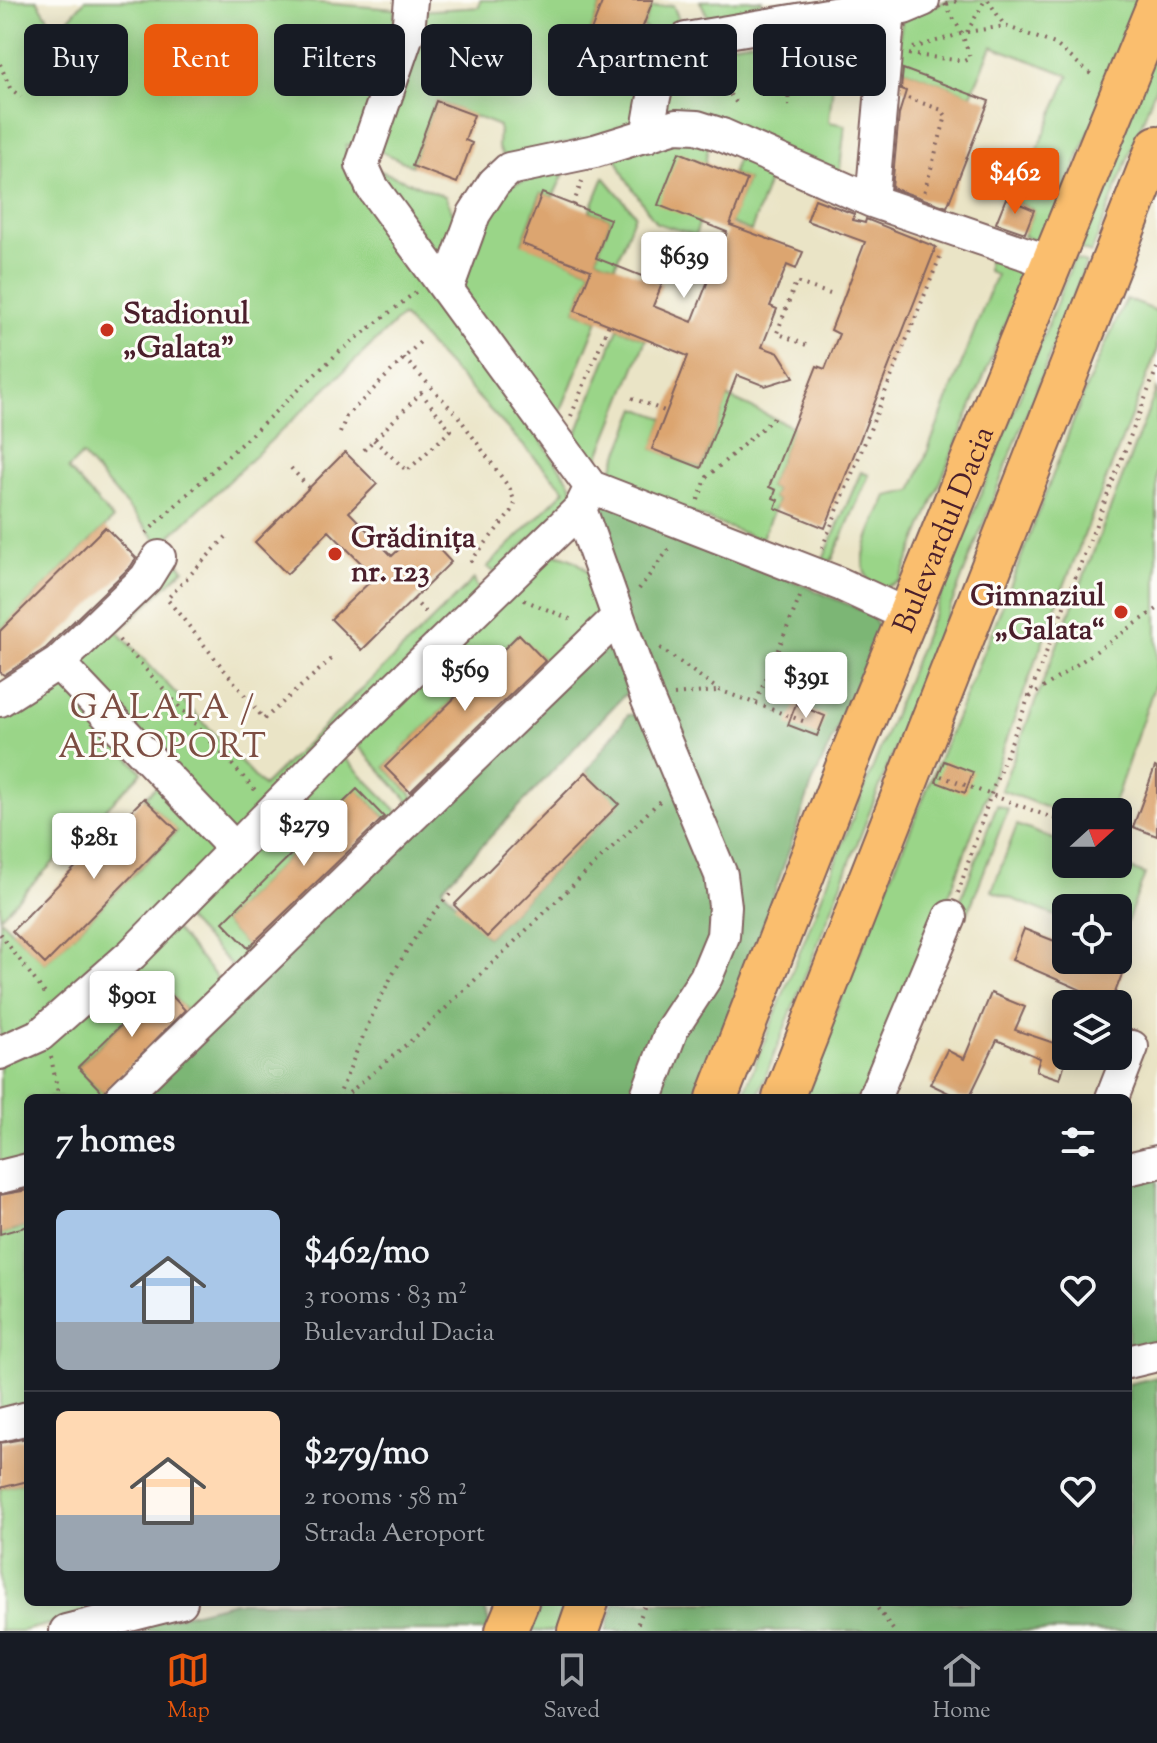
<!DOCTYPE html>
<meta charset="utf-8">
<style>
:root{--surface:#171b24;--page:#20242c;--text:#f1f3f6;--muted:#9ea1a6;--line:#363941;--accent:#ea580c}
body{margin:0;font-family:"Sorts Mill Goudy",serif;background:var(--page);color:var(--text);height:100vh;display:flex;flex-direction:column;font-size:30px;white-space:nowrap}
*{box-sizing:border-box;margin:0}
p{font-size:26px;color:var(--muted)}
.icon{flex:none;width:44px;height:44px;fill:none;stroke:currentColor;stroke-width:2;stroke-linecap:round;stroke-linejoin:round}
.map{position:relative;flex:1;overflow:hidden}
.sheet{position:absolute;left:24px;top:1094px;width:1108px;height:512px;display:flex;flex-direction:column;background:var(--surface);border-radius:12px;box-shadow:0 4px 20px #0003}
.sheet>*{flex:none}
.top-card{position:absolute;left:24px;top:24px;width:1110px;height:72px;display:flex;gap:16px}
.needle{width:52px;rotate:69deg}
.controls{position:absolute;left:1052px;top:798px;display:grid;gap:16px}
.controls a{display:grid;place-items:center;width:80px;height:80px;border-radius:12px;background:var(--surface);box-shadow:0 4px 20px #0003;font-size:40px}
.price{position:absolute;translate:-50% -68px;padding:0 18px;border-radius:8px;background:#fff;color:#222;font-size:26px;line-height:52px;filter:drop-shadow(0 2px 4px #0008)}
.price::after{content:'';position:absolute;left:50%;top:48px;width:24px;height:18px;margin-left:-12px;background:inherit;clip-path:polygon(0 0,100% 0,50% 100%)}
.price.active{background:var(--accent);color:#fff}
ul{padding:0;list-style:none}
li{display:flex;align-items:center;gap:24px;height:200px;padding:0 32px}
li+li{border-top:2px solid var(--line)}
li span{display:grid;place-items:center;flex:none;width:224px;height:160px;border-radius:12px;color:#555}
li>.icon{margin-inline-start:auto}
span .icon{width:96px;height:96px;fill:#fffc;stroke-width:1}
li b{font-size:34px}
h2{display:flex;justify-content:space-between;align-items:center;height:96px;padding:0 32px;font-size:34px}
.tag{padding:0 28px;border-radius:12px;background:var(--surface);box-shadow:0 4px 20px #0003;font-size:28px;line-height:72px}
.tag.active{background:var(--accent);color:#fff}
.tab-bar{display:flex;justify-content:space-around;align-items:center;height:112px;border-top:2px solid var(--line);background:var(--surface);font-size:22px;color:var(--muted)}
.tab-bar a{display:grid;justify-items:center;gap:4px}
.tab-bar .active{color:var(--accent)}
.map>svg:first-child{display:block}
</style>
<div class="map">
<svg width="1157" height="1631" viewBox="0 0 1157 1631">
<rect width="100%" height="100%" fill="#fdfcf7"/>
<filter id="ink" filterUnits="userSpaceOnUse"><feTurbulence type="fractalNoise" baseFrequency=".0125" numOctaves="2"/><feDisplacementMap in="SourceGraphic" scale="16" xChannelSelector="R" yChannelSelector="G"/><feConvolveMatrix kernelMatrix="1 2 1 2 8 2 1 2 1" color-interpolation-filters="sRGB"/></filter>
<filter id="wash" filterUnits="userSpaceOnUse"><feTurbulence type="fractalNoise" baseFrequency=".006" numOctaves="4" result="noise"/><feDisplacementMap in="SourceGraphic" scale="32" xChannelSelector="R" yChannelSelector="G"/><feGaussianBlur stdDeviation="1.8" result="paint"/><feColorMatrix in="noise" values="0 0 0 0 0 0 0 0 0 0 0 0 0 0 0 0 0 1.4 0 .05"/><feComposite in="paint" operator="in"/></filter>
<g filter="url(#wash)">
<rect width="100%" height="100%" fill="#eae4c6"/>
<path fill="#9ad588" stroke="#727a5a" stroke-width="2" d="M0 0H37L57 32 85 0H283L395 9 392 57 359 144 346 145V165L354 168 571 484 575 495 496 573 487 567 565 490 402 316 161 545 82 455 68 469 113 519 0 631Z
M480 0H603L577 67 621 84 630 61 651 69 629 129 504 157 498 148 499 126 436 101 412 166 376 149 418 11 479 7Z
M762 0 757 13 709 19 700 1Z
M947 0H1144L1043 244 1023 236 1034 210 1016 202 1069 75 992 46 971 95 895 66 902 21Z
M673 5 684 32 669 41 643 27 650 8Z
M871 24 878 37 875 57 835 63 829 122 845 125 839 178 670 123 662 99 687 50Z
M1157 45V84L1091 253 1078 248Z
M682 133 711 138C699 172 708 205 695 235L656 223 625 177 614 153Z
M737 158 769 171 770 178 751 231 730 223 747 180 732 174Z
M566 169 553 197 541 193 522 243 591 270 575 311 598 320 555 425 459 295 502 187Z
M378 170 445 196 458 223 444 257H438Z
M604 177 635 214 615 266 596 258 610 219 590 211Z
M988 257 1011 262 1025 276 900 581 879 590C845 569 876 524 887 496L912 491 996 275 988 271Z
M1074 259 1086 263 757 1098H742Z
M1126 299 1157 311V351L1051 619 953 885 865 1098H800L1006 597 1088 383Z
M618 328 646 339 597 461 589 463 576 448V436Z
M1157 388V678L1111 812H1066V815L1001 790Z
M728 397 793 427 769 487 776 490 773 498 778 500 761 540 614 483 610 474 637 408 664 418 653 449 701 468Z
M861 472 869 475 832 560 822 562Z
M555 554C592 562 594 581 606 614L549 665 518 635 385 767 415 798 410 803 355 742Z
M179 563 184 569 118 632 263 786 474 579 479 592 233 836 80 664Z
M68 689 142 772 0 917V709L37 693Z
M341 754 399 813 390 822 357 790 223 922 255 955 238 972 180 913Z
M157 786 219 850 39 1024 0 1045V919L45 963 177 831 144 798Z
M997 805 1008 809 968 913 957 909Z
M1017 825 1066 844V864H1118L1145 874 1120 941 1118 908H1066V920L992 891Z
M172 926 225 987 194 1019 162 986 78 1066 108 1098H28V1162L0 1169V1065Z
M28 1226V1410L0 1417V1234Z
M28 1481V1602H138L22 1631H0V1488Z
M543 1602H565L556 1631H531Z"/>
<path fill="#7bb674" stroke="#626a50" stroke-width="2" d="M601 500 871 614 881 631 812 784 748 969 699 1098H131L613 632 631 688 442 888 487 937 618 805 586 772 628 715 643 714 589 518Z
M1157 1173V1344L1128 1351V1180Z
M1157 1377V1631H606L615 1602H1128V1384Z
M235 1602H483L489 1623 486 1631H119Z"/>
<g id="blocks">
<path fill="#dca56f" d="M603 0H653L621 84 577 67Z
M903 69 989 101 947 207 892 188 899 114 906 91 901 89Z
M436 101 474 115 465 140 472 143 457 183 412 166Z
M679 152 747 180 730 225 803 252 796 269 787 265 770 306 777 309 762 347 779 353 794 377 765 386 737 375 701 468 652 449 688 356 575 311 591 270 522 244 542 193 610 219 596 258 662 284 653 306 692 322 727 232 658 205Z
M1006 198 1034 210 1025 233 996 223Z
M815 199 854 214 853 220 865 223 866 219 936 247 825 528 775 508 778 500 773 498 776 490 769 487 817 366 825 369 839 334 831 330 865 242 807 221Z
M345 452 377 484 349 512 392 556 420 529 451 562 362 650 331 619 375 577 329 531 287 574 255 542Z
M105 527 136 558 131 566 46 648 4 675 0 672V631Z
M519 634 545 661 410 792 385 767Z
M796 704 825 716 817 736 788 725Z
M944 761 973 772 965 793 936 782Z
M1155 767 1157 768V836L1133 827Z
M586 772 619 804 487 937 454 905Z
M357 789 384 817 248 948 223 922Z
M144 798 177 830 45 964 12 931Z
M1024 929 1065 945 1059 960H1101L1124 969 1111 1003 1012 960Z
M162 985 185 1010 103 1093 78 1067Z
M991 993 1025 1007 1015 1030 1066 1047V1059L1060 1079 1036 1071 1040 1058 997 1040 969 1098H959L930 1084 947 1050 964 1059Z
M28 1190V1226L0 1234V1195Z
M28 1438V1481L0 1488V1443Z"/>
</g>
</g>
<g filter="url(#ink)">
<use href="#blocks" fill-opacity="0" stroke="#826461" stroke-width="2"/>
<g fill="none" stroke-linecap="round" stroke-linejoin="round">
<g stroke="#826461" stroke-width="36">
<path id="minor" d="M411 0 408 32 362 165 372 187 591 487 840 584 909 616
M647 136C653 104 656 58 686 39L845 12 904 8 923 0
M872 201 889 10
M447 289 474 214 494 183 509 169 595 151 676 126 697 127 722 135 872 201 1053 263
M580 509 647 698 721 875 725 906 723 936 706 977 672 1029 646 1098
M58 663 235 849
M0 700 58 663 146 578 159 557
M0 1053 40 1035 132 954 341 741 580 509 591 487
M121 1098 617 618
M874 1098 950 917
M1112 1098 1132 1047
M1128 1169 1157 1162
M0 1177 28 1170
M1128 1362 1157 1355
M0 1425 28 1418
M66 1631 181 1602"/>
</g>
<g stroke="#826461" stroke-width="44">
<g id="major">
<path id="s1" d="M717 1098 846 767 1157 5"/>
<path d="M783 1098 1157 146"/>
<path d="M506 1631 518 1602"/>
<path d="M578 1631 588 1602"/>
</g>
</g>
<path stroke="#826461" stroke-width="4" stroke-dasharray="2 6" stroke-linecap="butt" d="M988 0 1004 25
M945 4 962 33 970 58 964 61 898 53C902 17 914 18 945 4Z
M947 4 961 0
M967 32 1005 26 1055 44 1093 76
M913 48 967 32 985 0
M785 49 789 106
M831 59 860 56
M705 63 739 106
M0 64 10 88 21 97
M908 98 942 110 946 116 924 193
M573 205 582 181
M669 261 711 273
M806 345 777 333 796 282 830 294
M404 358 458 416 510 489 515 503 512 511 470 562
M632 398 667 412
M571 416 609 324
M340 433 346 417 420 342
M364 450 421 393 451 430 407 471 373 439
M291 468 309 488
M698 500 707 477 777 415
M146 533 339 352 417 291
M226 537 167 599 264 719 335 656
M822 548 942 252
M639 589 672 545
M413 599 426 613
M524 600 575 621
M119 640 256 791
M660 648 719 690 803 721
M674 695 717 691
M1030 697 1157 609
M756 702 800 597
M941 776 1066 823
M958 893 991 794 1157 368
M0 934 47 996
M51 1057 59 1098
M338 1098C367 1024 397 949 453 891
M343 1098 420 1033 662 799
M873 1602 894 1631
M635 1631 646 1602"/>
<use href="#minor" stroke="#fff" stroke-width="32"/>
<use href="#major" stroke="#fabe6e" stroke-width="40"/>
</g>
</g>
<g fill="#c8321e" stroke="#fdfcf7" stroke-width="3">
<circle cx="107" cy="330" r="8"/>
<circle cx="335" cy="554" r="8"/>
<circle cx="1121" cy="612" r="8"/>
</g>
<g text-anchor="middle" stroke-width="6" stroke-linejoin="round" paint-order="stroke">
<g font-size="30" font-weight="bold" fill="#4a1f2b" stroke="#fdfcf7" text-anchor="start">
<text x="123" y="323">Stadionul<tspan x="123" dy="34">„Galata”</tspan></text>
<text x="351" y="547">Grădinița<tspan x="351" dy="34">nr. 123</tspan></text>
<text x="1105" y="605" text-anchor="end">Gimnaziul<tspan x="1105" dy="34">„Galata“</tspan></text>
</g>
<g font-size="30" fill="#4a1f2b" stroke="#fdfcf7">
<text dy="10" stroke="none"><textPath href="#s1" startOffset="612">Bulevardul Dacia</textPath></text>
</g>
<g font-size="34" letter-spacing="2" fill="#7d4e43" stroke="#fdfcf7">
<text x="163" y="718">GALATA /<tspan x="163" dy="39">AEROPORT</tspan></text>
</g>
</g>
</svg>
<div class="controls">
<a><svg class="needle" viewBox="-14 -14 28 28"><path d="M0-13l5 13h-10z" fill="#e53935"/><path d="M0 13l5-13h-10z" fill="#9ea1a6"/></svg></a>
<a><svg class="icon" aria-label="locate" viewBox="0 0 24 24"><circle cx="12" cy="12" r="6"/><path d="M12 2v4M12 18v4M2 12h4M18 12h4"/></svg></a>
<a><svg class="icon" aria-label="layers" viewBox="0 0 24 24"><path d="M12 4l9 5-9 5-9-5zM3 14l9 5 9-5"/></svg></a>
</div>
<b class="price active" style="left:1015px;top:216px">$462</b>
<b class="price" style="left:684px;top:300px">$639</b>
<b class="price" style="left:465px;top:713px">$569</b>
<b class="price" style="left:806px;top:720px">$391</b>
<b class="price" style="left:304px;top:868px">$279</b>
<b class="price" style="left:94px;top:881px">$281</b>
<b class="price" style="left:132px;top:1039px">$901</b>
<div class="top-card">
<a class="tag">Buy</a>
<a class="tag active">Rent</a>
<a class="tag">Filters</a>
<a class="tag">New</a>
<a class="tag">Apartment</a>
<a class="tag">House</a>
</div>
<section class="sheet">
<h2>7 homes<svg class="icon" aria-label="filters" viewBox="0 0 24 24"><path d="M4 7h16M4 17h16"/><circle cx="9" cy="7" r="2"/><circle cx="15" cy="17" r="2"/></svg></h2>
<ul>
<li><span style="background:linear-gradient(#a9c7e8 70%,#9aa5b1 0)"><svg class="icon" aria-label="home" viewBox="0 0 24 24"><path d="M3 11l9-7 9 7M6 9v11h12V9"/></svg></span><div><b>$462/mo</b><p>3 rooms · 83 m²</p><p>Bulevardul Dacia</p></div><svg class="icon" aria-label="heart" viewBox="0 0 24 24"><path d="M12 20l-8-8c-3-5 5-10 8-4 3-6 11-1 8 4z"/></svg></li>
<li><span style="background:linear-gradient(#ffd9b3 65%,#9aa5b1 0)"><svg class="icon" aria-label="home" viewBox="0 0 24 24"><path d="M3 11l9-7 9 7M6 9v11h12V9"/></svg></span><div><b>$279/mo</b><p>2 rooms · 58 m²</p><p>Strada Aeroport</p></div><svg class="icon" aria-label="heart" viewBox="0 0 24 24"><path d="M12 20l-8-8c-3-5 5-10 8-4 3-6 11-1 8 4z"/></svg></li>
</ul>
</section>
</div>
<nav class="tab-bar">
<a class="active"><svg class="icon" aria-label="map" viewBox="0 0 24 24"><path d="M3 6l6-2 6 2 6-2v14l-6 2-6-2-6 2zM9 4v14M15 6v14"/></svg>Map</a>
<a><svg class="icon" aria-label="saved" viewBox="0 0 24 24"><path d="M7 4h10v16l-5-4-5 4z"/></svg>Saved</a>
<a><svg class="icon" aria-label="home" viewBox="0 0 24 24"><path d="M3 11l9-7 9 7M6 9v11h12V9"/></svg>Home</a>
</nav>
